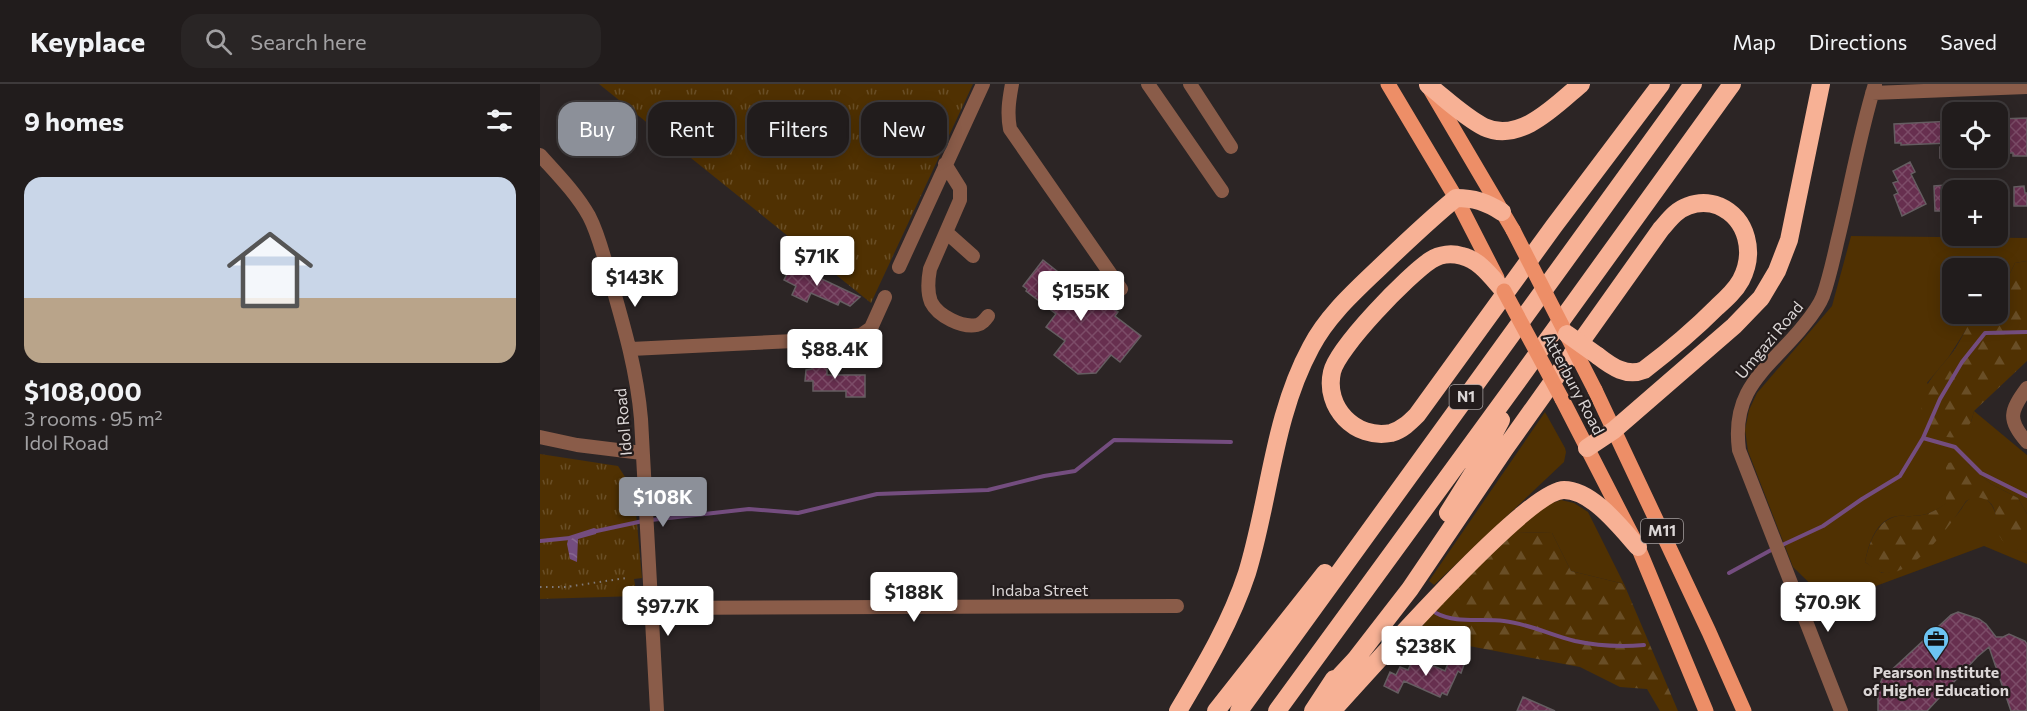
<!DOCTYPE html>
<meta charset="utf-8">
<style>
:root{--surface:#211c1c;--page:#292525;--text:#f1f3f6;--muted:#a2a1a3;--line:#3e3a3b;--accent:#8c9099}
body{margin:0;font-family:Commissioner,sans-serif;background:var(--page);color:var(--text);height:100vh;display:flex;flex-direction:column;font-size:22px;white-space:nowrap}
*{box-sizing:border-box;margin:0}
p{font-size:20px;color:var(--muted)}
.icon{flex:none;width:33px;height:33px;fill:none;stroke:currentColor;stroke-width:2;stroke-linecap:round;stroke-linejoin:round}
.map{position:relative;flex:1;overflow:hidden}
.panel{display:flex;flex-direction:column;background:var(--surface);width:540px}
.panel>*{flex:none}
.top-card{position:absolute;left:18px;top:18px;width:570px;height:54px;display:flex;gap:12px}
.buttons{position:absolute;left:1402px;top:18px;display:grid;gap:12px}
.buttons a{display:grid;place-items:center;width:66px;height:66px;border-radius:12px;background:var(--surface);box-shadow:0 3px 15px #0003,0 0 0 2px var(--line);font-size:30px}
.price{position:absolute;translate:-50% -51px;padding:0 14px;border-radius:6px;background:#fff;color:#222;font-size:20px;line-height:39px;filter:drop-shadow(0 2px 3px #0008)}
.price::after{content:'';position:absolute;left:50%;top:36px;width:18px;height:14px;margin-left:-9px;background:inherit;clip-path:polygon(0 0,100% 0,50% 100%)}
.price.selected{background:var(--accent);color:#fff}
ul{padding:0;list-style:none}
li{display:grid;align-content:center;gap:12px;height:318px;padding:0 24px}
li+li{border-top:2px solid var(--line)}
li span{display:grid;place-items:center;height:186px;border-radius:18px;color:#555}
li>.icon{margin-inline-start:auto}
span .icon{width:108px;height:108px;fill:#fffc;stroke-width:1}
li b{font-size:26px}
h2{display:flex;justify-content:space-between;align-items:center;height:72px;padding:0 24px;font-size:26px}
.chip{padding:0 21px;border-radius:18px;background:var(--surface);box-shadow:0 3px 15px #0003,0 0 0 2px var(--line);font-size:21px;line-height:54px}
.chip.selected{background:var(--accent);color:#fff}
header{display:flex;align-items:center;gap:36px;box-sizing:border-box;height:84px;padding:0 30px;background:var(--surface);border-bottom:2px solid var(--line)}
header strong{font-size:28px}
nav{display:flex;gap:33px;margin-inline-start:auto;font-size:21px}
.search{width:420px;height:54px;background:var(--page);display:flex;align-items:center;gap:15px;box-sizing:border-box;padding:0 21px;border-radius:18px;color:var(--muted);font-size:22px}
main{display:flex;flex:1;min-height:0}
.map>svg:first-child{display:block}
</style>
<header>
<strong>Keyplace</strong>
<div class="search"><svg class="icon" aria-label="search" viewBox="0 0 24 24"><circle cx="10" cy="10" r="6"/><path d="M15 15l6 6"/></svg>Search here</div>
<nav><a>Map</a><a>Directions</a><a>Saved</a></nav>
</header>
<main>
<section class="panel">
<h2>9 homes<svg class="icon" aria-label="filters" viewBox="0 0 24 24"><path d="M4 7h16M4 17h16"/><circle cx="9" cy="7" r="2"/><circle cx="15" cy="17" r="2"/></svg></h2>
<ul>
<li><span style="background:linear-gradient(#c9d6e8 65%,#b9a48a 0)"><svg class="icon" aria-label="home" viewBox="0 0 24 24"><path d="M3 11l9-7 9 7M6 9v11h12V9"/></svg></span><div><b>$108,000</b><p>3 rooms · 95 m²</p><p>Idol Road</p></div></li>
</ul>
</section>
<div class="map">
<svg width="1487" height="627" viewBox="0 0 1487 627">
<defs>
<pattern id="forest-firs" width="22" height="20" patternUnits="userSpaceOnUse" patternTransform="scale(1.5)"><rect width="22" height="20" fill="#503102"/><path d="M5 1l3.5 6h-7zM16 11l3.5 6h-7z" fill="#694e26"/></pattern>
<pattern id="park-tufts" width="24" height="20" patternUnits="userSpaceOnUse" patternTransform="scale(1.5)"><rect width="24" height="20" fill="#503102"/><path d="M3 7l-1-3M5 7V3M7 7l1-3M15 17l-1-3M17 17v-4M19 17l1-3" fill="none" stroke="#694e26"/></pattern>
<pattern id="water-waves" width="16" height="10" patternUnits="userSpaceOnUse" patternTransform="scale(1.5)"><rect width="16" height="10" fill="#744d7f"/><path d="M0 5q4-4 8 0t8 0" fill="none" stroke="#876690"/></pattern>
<pattern id="building-cross-hatch" width="8" height="8" patternUnits="userSpaceOnUse" patternTransform="scale(1.5)"><rect width="8" height="8" fill="#672f4f"/><path d="M0 0l8 8M0 8l8-8" fill="none" stroke="#7c4c68"/></pattern>
</defs>
<rect width="100%" height="100%" fill="#2c2525"/>
<path fill="#503102" d="M1311 152 1487 154V177L1475 179 1465 200 1458 207V184H1413V230H1436L1408 274 1387 299 1431 338 1434 327 1487 371V430L1478 414 1451 400 1428 380 1406 383 1407 419C1396 427 1386 432 1372 432 1368 433 1363 431 1358 432 1336 435 1329 459 1325 478L1342 489H1349C1369 472 1408 445 1422 424 1426 417 1431 411 1440 413 1457 417 1457 438 1460 452L1475 464 1487 469V480L1444 462 1290 519 1253 483 1208 367 1205 346 1209 326 1217 309 1292 222Z
M1005 328 1025 364 1026 368 1024 378 894 501 889 497Z
M1021 416 1034 419 1048 428 1084 500 1031 487 1012 449 975 448 1006 421Z"/>
<path fill="url(#forest-firs)" d="M1487 177V277L1434 327 1431 338 1422 351C1414 355 1403 354 1395 348 1392 346 1390 341 1387 337 1368 311 1401 285 1415 265 1422 254 1428 240 1436 230H1458V207L1465 200 1475 179Z
M1418 377 1428 380 1451 400 1478 414 1487 430V469C1479 466 1467 463 1462 456 1452 443 1462 422 1444 415 1437 412 1433 413 1426 417 1413 438 1374 492 1345 489 1338 489 1331 482 1325 478 1329 460 1336 436 1358 432 1363 431 1368 433 1372 432 1386 432 1396 427 1406 419V383L1408 379Z
M975 448 1012 449 1031 487 1084 500 1138 627H1120L1107 605 1080 603 1040 583 876 552 894 525Z"/>
<path fill="url(#park-tufts)" d="M59 0H433L331 219Z
M0 370 78 382 94 407 102 494 94 495 97 512 0 515Z"/>
<path fill="url(#water-waves)" d="M54 444 57 445 56 450 38 455 37 478 30 475 27 460 29 452Z"/>
<g fill="none" stroke-linecap="round" stroke-linejoin="round">
<path stroke="#744d7f" stroke-width="4" d="M1383 354 1400 315 1422 278 1445 249 1487 248
M111 436 209 425 258 429 337 410 448 406 504 392 535 387 574 356 691 358
M52 448 103 437
M0 457 30 454
M1240 462 1283 442 1322 415 1360 392 1383 354 1415 363 1441 389 1487 412
M1189 489 1233 465
M896 529C916 540 941 534 964 537 989 540 1011 551 1035 557 1058 562 1081 563 1104 561"/>
</g>
<path fill="url(#building-cross-hatch)" stroke="#655d61" stroke-width="1.5" d="M1487 34V72H1473V69H1458V35Z
M1413 37V74H1400V63L1409 59 1361 61V59H1355L1354 40Z
M1370 78 1375 88 1371 90 1386 120 1362 132 1354 111 1358 109 1353 99 1358 97 1353 87Z
M1406 101 1407 127H1395L1394 102Z
M1484 102 1485 109H1487V122H1474V103Z
M503 176 555 217 558 213 578 228 575 232 601 252 580 278 571 271 556 289 538 290 514 271 525 257 506 243 516 230 486 207 487 205 483 202Z
M253 178 269 185 267 188 320 213 310 222 300 217 298 221 271 209 267 218 252 211 256 202 244 196Z
M272 274H287V291H325V313H306V307H273V297H265L266 286 272 285Z
M1418 528 1439 535 1446 540 1456 553H1463L1469 550 1485 557 1487 560V627H1471L1449 563 1437 573 1387 627H1338V605L1342 595 1411 531Z
M911 572 925 578 921 589 918 587 907 611 902 609 900 613 864 597 858 609 844 602 850 588 856 591 860 583 868 586 874 573 905 587Z
M983 613 1015 627H977Z"/>
<g fill="none" stroke-linecap="round" stroke-linejoin="round">
<path stroke="#807a7a" stroke-width="2" stroke-dasharray="1.5 4.5" stroke-linecap="butt" d="M0 503H26L86 494"/>
<path stroke="#8a5c49" stroke-width="14" d="M472 0C469 16 467 29 470 45L581 205
M608 0 682 107
M650 0 691 63
M1332 9 1487 3
M0 71C17 90 36 109 49 132 60 153 65 178 72 201 85 246 97 288 101 335L117 627
M405 80 420 104V116L390 185C388 196 387 208 391 218 398 232 422 244 437 241 442 240 445 236 448 232
M406 148 433 172
M359 183 443 0
M91 265 275 256 321 251 331 244 345 213
M1487 304C1470 327 1467 336 1487 358
M0 353 37 361 102 369
M111 524 637 522
M1301 627 1199 366C1191 306 1225 287 1260 246 1268 236 1278 225 1283 212 1289 195 1293 177 1297 159 1310 107 1319 52 1335 0"/>
<path stroke="#ed8e67" stroke-width="15" d="M848 0 916 114 957 194
M890 5 973 146
M1055 306 1169 548 1204 627
M1022 315 1098 463 1166 627"/>
<path stroke="#f7b195" stroke-width="18" d="M888 1C906 15 923 32 944 43 980 60 1016 21 1041 0
M964 207C952 194 940 176 922 172 912 169 900 170 891 176 869 190 797 264 792 288 784 323 815 356 851 349 862 346 870 338 877 331L1014 142 1121 0
M1047 364 1074 346 1194 242 1221 214 1237 187 1249 156 1281 0
M908 429 933 389 961 336
M787 606 815 576 870 505 966 363 1121 145C1129 136 1136 126 1148 122 1158 118 1169 118 1179 122 1208 135 1215 169 1201 196 1195 207 1186 215 1177 223 1154 246 1129 267 1104 286 1087 293 1072 283 1058 272
M638 627C664 583 691 538 707 489 730 414 733 333 771 263 787 232 814 208 839 184 864 160 889 136 916 114 934 114 946 118 962 128
M676 627 785 489
M699 627 1153 0
M737 627 977 298 1192 0
M773 627 794 595
M792 627C825 591 987 406 1024 406 1052 406 1081 444 1098 463"/>
<path stroke="#ed8e67" stroke-width="15" d="M973 146 1055 306
M964 207 1022 315"/>
<path stroke="#f7b195" stroke-width="18" d="M1027 250 1058 272"/>
</g>
<defs>
<g id="office-pin" transform="scale(1.35)"><path d="M0 17L-7.5 6A9.5 9.5 0 1 1 7.5 6Z" fill="#6cc3f2" stroke="#231c1c"/><path d="M-6-3h4V-5.5h4V-3h4V5H-6ZM-1-4.5V-3h2v-1.5ZM-6 0V1H6V0Z" fill="#111"/></g>
</defs>
<g fill-rule="evenodd">
<use href="#office-pin" x="1396" y="555"/>
</g>
<g text-anchor="middle" stroke-width="4.5" stroke-linejoin="round" paint-order="stroke">
<g fill="#231c1c" stroke="#a49e9e" stroke-width="1.5">
<rect x="909.5" y="301" width="33" height="24" rx="4.5"/>
<rect x="1101" y="435" width="42" height="24" rx="4.5"/>
</g>
<g font-size="15" font-weight="bold" fill="#dbd6d6">
<text x="926" y="318">N1</text>
<text x="1122" y="452">M11</text>
</g>
<g font-size="16" fill="#dbd6d6" stroke="#231c1c">
<text transform="translate(1229 256) rotate(-50)" y="6">Umgazi Road</text>
<text transform="translate(1034 300) rotate(62)" y="6">Atterbury Road</text>
<text transform="translate(83 338) rotate(-95)" y="6">Idol Road</text>
<text x="500" y="512">Indaba Street</text>
</g>
<g font-size="16" font-weight="bold" fill="#dbd6d6" stroke="#231c1c">
<text x="1396" y="594">Pearson Institute<tspan x="1396" dy="18">of Higher Education</tspan></text>
</g>
</g>
</svg>
<div class="buttons">
<a><svg class="icon" aria-label="locate" viewBox="0 0 24 24"><circle cx="12" cy="12" r="6"/><path d="M12 2v4M12 18v4M2 12h4M18 12h4"/></svg></a>
<a>+</a>
<a>−</a>
</div>
<b class="price" style="left:277px;top:203px">$71K</b>
<b class="price" style="left:95px;top:224px">$143K</b>
<b class="price" style="left:541px;top:238px">$155K</b>
<b class="price" style="left:295px;top:296px">$88.4K</b>
<b class="price selected" style="left:123px;top:444px">$108K</b>
<b class="price" style="left:374px;top:539px">$188K</b>
<b class="price" style="left:1288px;top:549px">$70.9K</b>
<b class="price" style="left:128px;top:553px">$97.7K</b>
<b class="price" style="left:886px;top:593px">$238K</b>
<div class="top-card">
<a class="chip selected">Buy</a>
<a class="chip">Rent</a>
<a class="chip">Filters</a>
<a class="chip">New</a>
</div>
</div>
</main>
